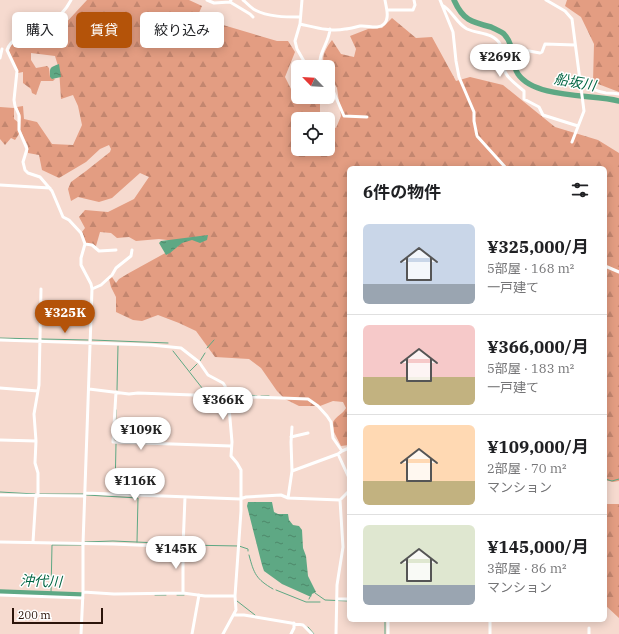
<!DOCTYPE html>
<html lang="ja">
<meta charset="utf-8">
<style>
:root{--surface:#fff;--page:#f6f6f6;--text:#202124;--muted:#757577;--line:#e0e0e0;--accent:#b45309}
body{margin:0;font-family:"IBM Plex Serif","Noto Sans JP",serif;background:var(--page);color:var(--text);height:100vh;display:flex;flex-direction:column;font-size:15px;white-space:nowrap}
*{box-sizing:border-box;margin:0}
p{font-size:13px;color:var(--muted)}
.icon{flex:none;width:22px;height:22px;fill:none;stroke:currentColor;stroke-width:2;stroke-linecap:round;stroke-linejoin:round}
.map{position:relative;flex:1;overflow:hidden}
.side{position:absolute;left:347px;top:166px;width:260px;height:456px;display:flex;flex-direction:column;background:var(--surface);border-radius:6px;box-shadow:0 2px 10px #0003}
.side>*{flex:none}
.top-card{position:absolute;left:12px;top:12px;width:275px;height:36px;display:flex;gap:8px}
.needle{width:26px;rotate:295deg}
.buttons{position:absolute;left:291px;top:60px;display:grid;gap:8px}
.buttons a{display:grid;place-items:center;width:44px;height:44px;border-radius:6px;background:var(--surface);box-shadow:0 2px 10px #0003;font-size:20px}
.scale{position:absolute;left:12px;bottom:10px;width:91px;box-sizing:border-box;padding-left:4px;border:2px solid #2c140a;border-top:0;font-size:11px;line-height:14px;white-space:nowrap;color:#2c140a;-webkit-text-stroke:3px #fff;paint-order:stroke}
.price{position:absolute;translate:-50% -34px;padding:0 9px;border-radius:14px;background:#fff;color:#222;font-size:13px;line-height:26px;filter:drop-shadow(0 1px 2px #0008)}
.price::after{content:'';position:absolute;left:50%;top:24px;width:12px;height:9px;margin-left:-6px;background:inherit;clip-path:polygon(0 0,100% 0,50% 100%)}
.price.active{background:var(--accent);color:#fff}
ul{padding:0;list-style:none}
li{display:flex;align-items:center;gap:12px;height:100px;padding:0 16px}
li+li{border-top:1px solid var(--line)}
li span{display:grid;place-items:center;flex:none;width:112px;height:80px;border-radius:6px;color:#555}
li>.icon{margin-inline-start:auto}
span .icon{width:48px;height:48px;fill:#fffc;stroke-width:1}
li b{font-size:17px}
h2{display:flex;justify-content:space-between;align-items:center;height:48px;padding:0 16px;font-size:17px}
.tag{padding:0 14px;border-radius:6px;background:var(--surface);box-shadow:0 2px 10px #0003;font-size:14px;line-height:36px}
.tag.active{background:var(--accent);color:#fff}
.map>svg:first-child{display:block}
</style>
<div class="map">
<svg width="619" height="634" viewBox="0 0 619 634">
<defs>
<pattern id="forest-firs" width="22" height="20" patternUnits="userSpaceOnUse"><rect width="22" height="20" fill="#e39d82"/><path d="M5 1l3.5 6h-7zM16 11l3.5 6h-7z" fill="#c3866f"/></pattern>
<pattern id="water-ripples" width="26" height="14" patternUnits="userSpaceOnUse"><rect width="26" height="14" fill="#5ea884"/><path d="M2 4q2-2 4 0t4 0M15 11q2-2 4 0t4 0" fill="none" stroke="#4e886a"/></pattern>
</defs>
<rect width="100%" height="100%" fill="#f6dacf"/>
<path fill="url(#forest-firs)" d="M87 0H189L202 6 195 22 198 27 213 22 277 41H288L295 52 285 77 293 93 298 88V97H320V119H298V149H328V124L336 128 341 116 337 88 328 72V67H325C320 58 326 48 332 40L341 54 354 57 356 49 350 36 368 29 382 28 392 18 416 38 432 37 456 81 470 77 503 85 555 127 598 140 619 153V481L613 482 605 480V168H349V445L341 446 334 432 333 422C336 416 343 414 346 408L343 402 333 401 320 406H299L285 399 277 391 261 368 249 359 215 357 196 331 179 323 158 315 142 321 133 320 116 312V297L111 287 109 279 112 277 116 283 119 279 129 273 178 246 175 241 159 239 136 241 129 237 117 238 111 233 100 232 96 246 86 243 82 232 85 228 79 217 85 210 108 212 134 199 149 177 140 173 112 198 99 202 78 197 71 201 68 189 71 182 86 171 110 152 111 149 109 145 100 149 86 162 59 178 42 170 39 155 28 153V146L20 130 21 117 17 107 23 106 24 119 37 122 52 144 73 145 82 125 78 106 73 95 61 99 59 69 55 56 31 53V60L36 68 47 66 49 68 50 77 55 79 53 81H41L36 95 32 93 31 89 23 83V72L18 73 9 51 11 45 21 38 34 47 50 48 52 38Z
M567 0H619V92L593 82 594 44 581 17 565 6Z
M0 107 14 108V119L19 123V134L15 140 11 138 5 145 0 139Z
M605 504H619V618L605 605Z"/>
<path fill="url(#water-ripples)" d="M59 64 61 77 52 79 50 77C50 67 49 68 59 64Z
M208 235 207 240 200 243 192 240 182 243 170 253 166 255 159 243 161 241Z
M248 502H272L274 512 278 514H288L289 520 293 525 299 526 302 530 303 548 306 556 308 576 316 592 312 594 311 597 282 584 264 571 262 565 247 506Z"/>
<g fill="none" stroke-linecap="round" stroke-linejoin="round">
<path stroke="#5ea884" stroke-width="1" d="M0 338 38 339
M41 339 88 340
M92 340 168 343
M207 348 214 340
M173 351 206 393 208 394 225 395
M200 361 205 353
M190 371 197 364
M117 390 118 346
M231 394 244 395
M249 395 257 396
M261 396H269
M115 440 116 410
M605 479 612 481 619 479
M0 492 35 494
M115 492 116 444
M39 494H83
M86 495 138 498 137 542
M85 542 113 541 182 544
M185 545 239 546 248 549V551
M249 555C254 574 256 579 273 589
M276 590 306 602H320
M51 593 52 545H81
M315 593 325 600 349 601
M155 595H166
M177 595H184
M309 599 310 597
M237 601 255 615
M308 627 314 634
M385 634V620"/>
<path stroke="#5ea884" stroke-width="5.5" d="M454 0C463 20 471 22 491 27 495 29 501 31 504 34 516 47 510 62 518 74 535 99 593 94 619 101
M0 592 81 595"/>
<path stroke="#fff" stroke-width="3" d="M71 0C66 10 57 19 47 25 34 32 13 34 7 50L17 71 14 100 15 106 19 115V130L27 149 23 162 25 170 28 173 40 177 52 191 63 217 69 220 81 233 85 244 81 258V265L91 284 92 289 83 544V592L81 634
M207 0 214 3 230 2
M231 0 230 2 250 14 253 17
M243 0C247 3 251 8 255 10 268 17 286 17 300 17
M302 0 300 24 295 41 297 49 305 63 306 67
M440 0 453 32 456 61 459 77 474 112V121L477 136 506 168
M546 0 565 11 572 19 584 111 572 142
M442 5C452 10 456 23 467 29 478 34 493 32 500 44 506 53 503 58 504 68 505 77 517 85 524 91V99L539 107 543 115 578 126
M387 10H413L415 5 414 0
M300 24C314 27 330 32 345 29 350 29 355 27 360 26 368 25 378 30 384 24 390 18 386 7 385 0
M518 49 540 53 542 52 545 44 575 45
M0 58 2 49
M320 67C318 53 329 43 330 29
M328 79 344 116 367 117
M580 81C586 87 598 92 606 93 611 93 614 93 619 94
M0 185 50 188
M85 244 92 245 99 251 116 250
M605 266 619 272
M92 289 101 285 112 275 116 268 131 256 132 250
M0 340 151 345 181 348 199 362 208 375 223 383 225 386 228 396 232 442 231 456 237 463 241 470V511L235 596 236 610 223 634
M0 388 38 391
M89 389 129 394 138 393 308 399 318 406 327 416 331 422 333 438 342 451 338 454 349 478
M116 392 113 442 231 446
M291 437 308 433
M0 440 36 441
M342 451 349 448
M292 471 338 454
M86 493 240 499 246 497 281 495 288 498 340 500 349 491
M0 495 85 496
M38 496V473L35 463 36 441 34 414 39 385 41 289
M288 498 292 471 291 442 292 427
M0 542 113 544 183 547
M33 542 36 495
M83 592 114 594 183 593 205 596H235
M183 593V547L185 497
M0 595 83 598
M337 599H349
M234 615H244L303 625 312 634
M192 634 199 595
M291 634 294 628V623
M336 634 337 585 343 547 340 500
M388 634V620
M490 634V620
M589 634V628"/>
</g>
<g text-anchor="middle" stroke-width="3" stroke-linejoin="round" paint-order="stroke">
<g font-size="14" font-style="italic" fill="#046644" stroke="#fff">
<text transform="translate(575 82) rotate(10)" y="5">船坂川</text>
<text transform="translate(41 581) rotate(2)" y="5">沖代川</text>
</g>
</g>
</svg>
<div class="buttons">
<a><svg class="needle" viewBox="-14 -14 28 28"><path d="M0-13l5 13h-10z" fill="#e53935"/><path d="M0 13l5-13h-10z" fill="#757577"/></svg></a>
<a><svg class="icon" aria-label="locate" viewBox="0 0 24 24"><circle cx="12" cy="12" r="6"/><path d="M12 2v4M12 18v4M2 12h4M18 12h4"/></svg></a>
</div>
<div class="scale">200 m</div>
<b class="price" style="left:500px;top:78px">¥269K</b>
<b class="price active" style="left:65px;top:334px">¥325K</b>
<b class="price" style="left:223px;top:421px">¥366K</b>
<b class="price" style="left:141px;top:451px">¥109K</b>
<b class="price" style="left:135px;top:502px">¥116K</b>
<b class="price" style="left:176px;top:570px">¥145K</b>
<div class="top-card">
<a class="tag">購入</a>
<a class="tag active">賃貸</a>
<a class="tag">絞り込み</a>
</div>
<section class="side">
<h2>6件の物件<svg class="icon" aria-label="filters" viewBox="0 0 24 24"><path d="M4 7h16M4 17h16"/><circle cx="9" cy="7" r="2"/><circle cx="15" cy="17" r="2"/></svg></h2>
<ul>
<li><span style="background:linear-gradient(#c9d6e8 75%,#9aa5b1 0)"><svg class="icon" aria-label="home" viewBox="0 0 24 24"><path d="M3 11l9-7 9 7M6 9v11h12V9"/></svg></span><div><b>¥325,000/月</b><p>5部屋 · 168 m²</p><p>一戸建て</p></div></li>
<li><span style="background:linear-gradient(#f6c9c9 65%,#c2b280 0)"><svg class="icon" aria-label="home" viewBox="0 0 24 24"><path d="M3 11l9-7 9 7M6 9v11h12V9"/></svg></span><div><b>¥366,000/月</b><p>5部屋 · 183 m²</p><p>一戸建て</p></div></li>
<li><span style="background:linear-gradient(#ffd9b3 70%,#c2b280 0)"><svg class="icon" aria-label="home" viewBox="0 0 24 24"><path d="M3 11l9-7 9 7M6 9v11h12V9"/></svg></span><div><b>¥109,000/月</b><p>2部屋 · 70 m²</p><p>マンション</p></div></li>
<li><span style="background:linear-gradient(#dfe7d0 75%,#9aa5b1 0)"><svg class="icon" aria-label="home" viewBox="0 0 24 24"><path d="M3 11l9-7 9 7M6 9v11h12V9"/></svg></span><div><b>¥145,000/月</b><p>3部屋 · 86 m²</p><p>マンション</p></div></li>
</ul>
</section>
</div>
